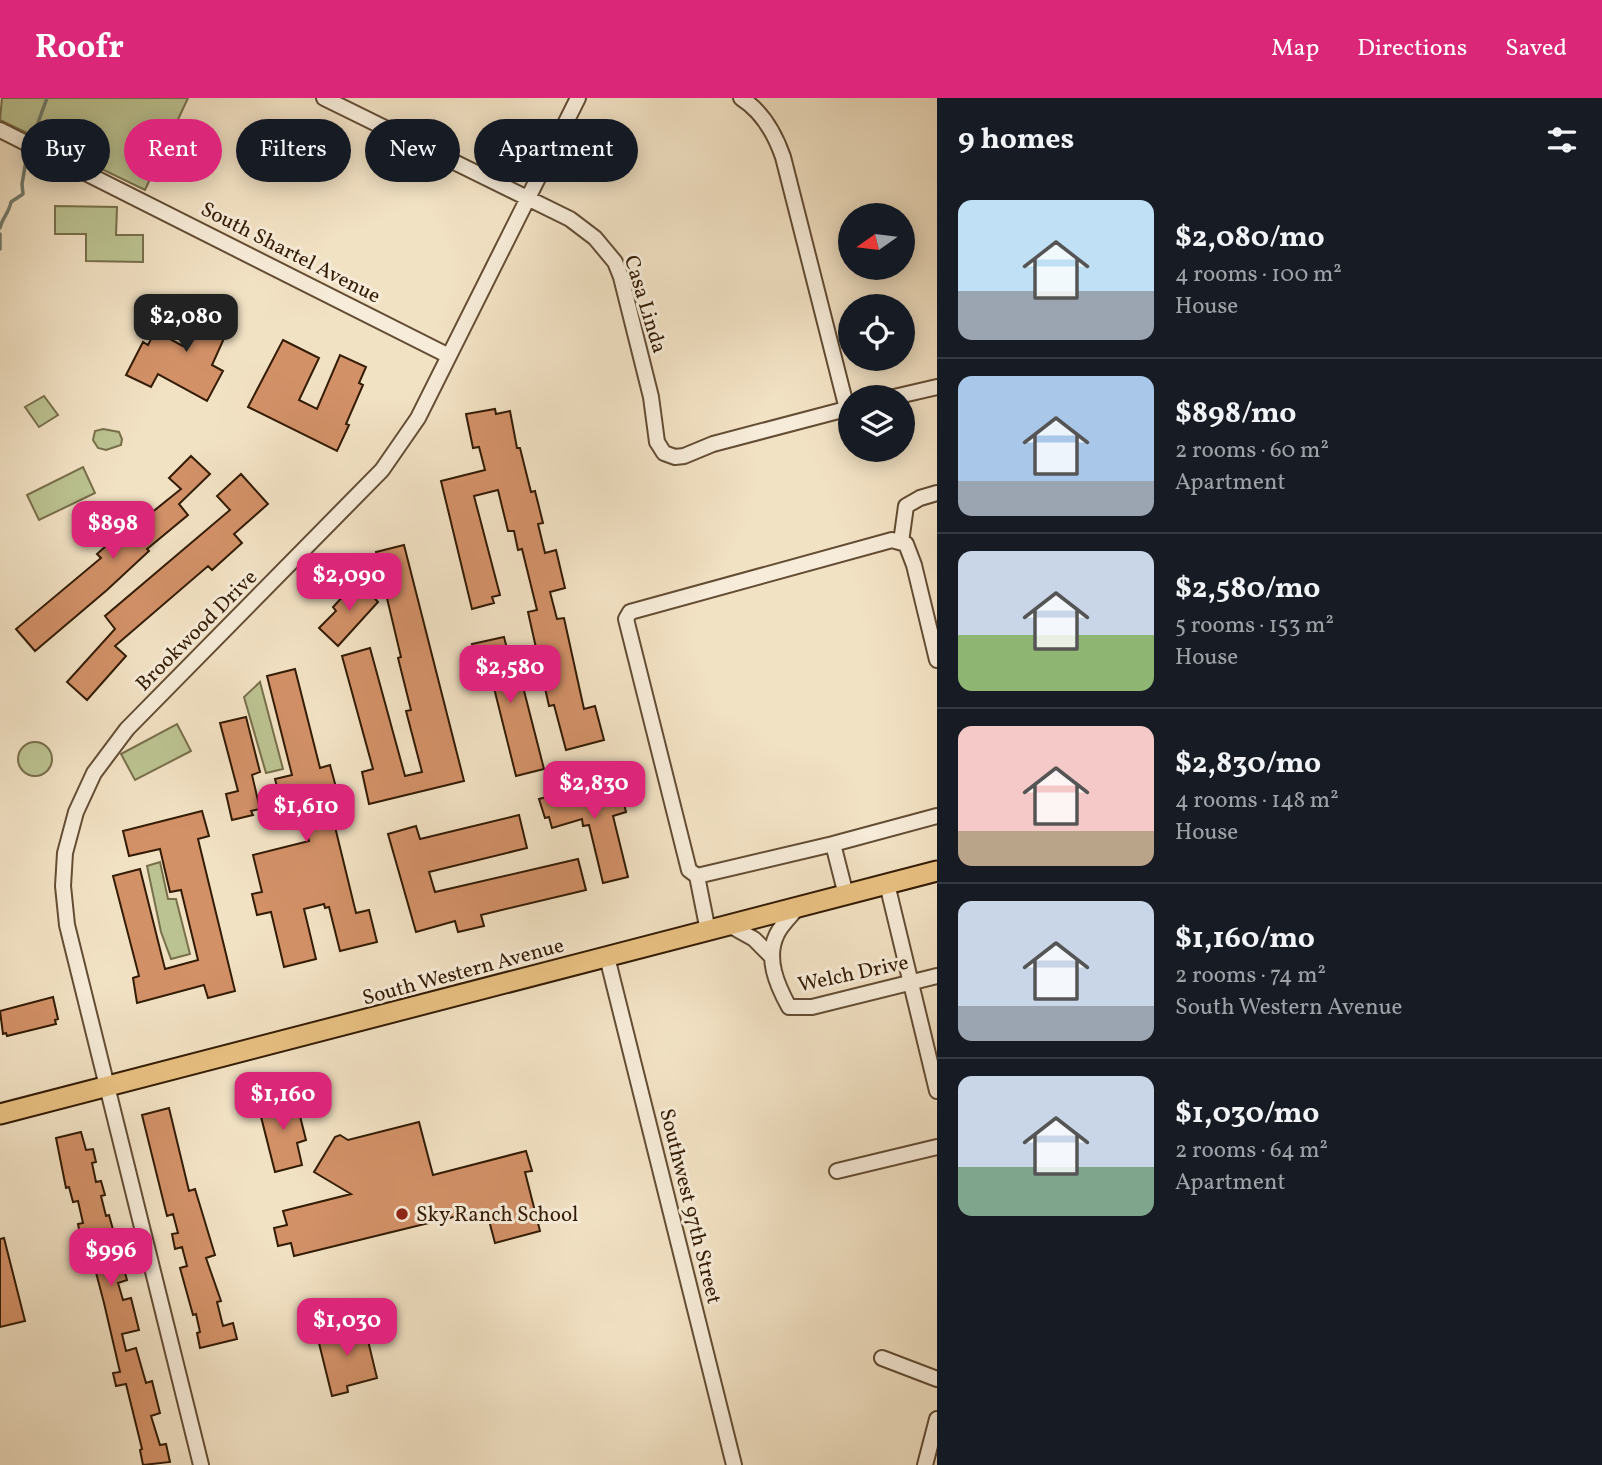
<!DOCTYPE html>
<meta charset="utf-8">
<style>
:root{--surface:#171b24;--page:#242831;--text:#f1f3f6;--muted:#9ea1a6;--line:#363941;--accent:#db2777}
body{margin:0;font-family:Vollkorn,serif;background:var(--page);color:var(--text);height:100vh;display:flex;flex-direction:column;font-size:26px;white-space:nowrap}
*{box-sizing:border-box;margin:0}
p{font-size:23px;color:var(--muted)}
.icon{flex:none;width:38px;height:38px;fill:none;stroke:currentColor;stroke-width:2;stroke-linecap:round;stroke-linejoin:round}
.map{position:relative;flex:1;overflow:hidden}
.panel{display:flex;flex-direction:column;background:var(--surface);width:665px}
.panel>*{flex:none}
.banner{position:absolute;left:21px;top:21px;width:665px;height:63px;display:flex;gap:14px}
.needle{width:46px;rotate:256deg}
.controls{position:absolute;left:838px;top:105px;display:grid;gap:14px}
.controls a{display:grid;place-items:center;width:77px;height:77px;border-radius:50%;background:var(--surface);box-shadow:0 4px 18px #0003;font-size:35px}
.price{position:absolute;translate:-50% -60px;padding:0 16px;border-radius:14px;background:var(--accent);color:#fff;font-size:23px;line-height:46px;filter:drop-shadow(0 2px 4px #0008)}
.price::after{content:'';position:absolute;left:50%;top:42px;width:21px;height:16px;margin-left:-10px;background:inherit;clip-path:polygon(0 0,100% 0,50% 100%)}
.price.current{background:#222;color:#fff}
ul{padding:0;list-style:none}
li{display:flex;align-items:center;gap:21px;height:175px;padding:0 21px}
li+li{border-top:2px solid var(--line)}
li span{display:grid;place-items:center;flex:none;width:196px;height:140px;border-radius:14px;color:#555}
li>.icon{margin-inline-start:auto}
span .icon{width:84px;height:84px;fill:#fffc;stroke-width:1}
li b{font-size:30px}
h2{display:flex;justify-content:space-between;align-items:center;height:84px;padding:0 21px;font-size:30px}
.chip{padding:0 24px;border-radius:32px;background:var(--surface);box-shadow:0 4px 18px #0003;font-size:24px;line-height:63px}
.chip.current{background:var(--accent);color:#fff}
header{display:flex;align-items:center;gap:42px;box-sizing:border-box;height:98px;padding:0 35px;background:var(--accent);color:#fff}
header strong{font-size:33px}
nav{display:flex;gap:38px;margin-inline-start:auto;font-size:24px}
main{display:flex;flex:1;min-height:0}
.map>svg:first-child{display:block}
</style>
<header>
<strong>Roofr</strong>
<nav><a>Map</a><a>Directions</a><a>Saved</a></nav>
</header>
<main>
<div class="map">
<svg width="937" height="1367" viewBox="0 0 937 1367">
<rect width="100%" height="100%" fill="#f2e2c4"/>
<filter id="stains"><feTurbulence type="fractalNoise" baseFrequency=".00286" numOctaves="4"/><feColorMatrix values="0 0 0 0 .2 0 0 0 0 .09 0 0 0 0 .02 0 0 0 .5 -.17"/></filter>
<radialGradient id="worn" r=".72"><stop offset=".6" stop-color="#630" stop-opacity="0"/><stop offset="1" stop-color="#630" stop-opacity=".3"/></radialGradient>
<path fill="#bcc392" stroke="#786f4b" stroke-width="2" d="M2 0H188L145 92 0 22Z
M55 108 117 109 116 137H143V164L86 163V136H55Z
M44 298 58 317 39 329 25 309Z
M103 331 119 334 122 341 121 347 106 352 98 350 93 342 95 333Z
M83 369 95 395 39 422 27 397Z
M260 584 283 671 266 675 244 599Z
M177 626 191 653 135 682 121 656Z
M18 661a17 17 0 1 1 34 0a17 17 0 1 1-34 0Z
M160 764 168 801H176L190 856 171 861 161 834 147 768Z"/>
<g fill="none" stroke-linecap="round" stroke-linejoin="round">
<path stroke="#717c6e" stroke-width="3.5" d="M31 44 47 0
M0 130C2 120 9 115 11 104L23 96 22 86 28 51
M0 136V151"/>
</g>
<path fill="#d39168" stroke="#331b04" stroke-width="2" d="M205 202 235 216 212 267 223 273 207 303 158 276 151 289 126 277 143 244 148 247 155 233 183 248Z
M283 242 319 260 299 302 317 311 340 257 366 269 359 285 363 287 346 326 349 327 337 353 248 309Z
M495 311 496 316 510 313 517 350H520L531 394 535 393 543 425 538 426 545 455 556 452 565 490 550 494 557 521 564 520 584 611 595 608 604 642 566 652 554 607 549 608 528 514 537 512 522 451 518 452 514 433H508L498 392 474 398 500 497 492 499 494 505 472 511 441 383 485 372 479 349 473 350 466 316Z
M191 358 210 376 179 406 188 417 147 451 149 453 107 492 35 553 16 531 101 460 97 456 127 429 130 432 181 391 169 380Z
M241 376 268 406 234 436 242 445 212 472 208 468 115 548 126 558 87 602 67 584 115 531 105 518 230 412 217 398Z
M404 447 464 683 369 706 362 674 373 671 342 558 370 550 405 678 422 674 406 613 411 612 398 560 401 559 376 454Z
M358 482 378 504 338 548 319 530 336 513 333 509Z
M504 539 516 586 522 585 544 671 516 678 492 582 482 585 472 546Z
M295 571 320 670 330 667 337 693 327 696 356 815 369 812 377 844 340 853 329 809 325 810 324 806 304 811 316 861 284 869 271 814 257 817 252 796 262 794 253 757 309 743 299 703 282 708 275 681 292 677 267 578Z
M246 619 260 674 252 677 260 711 251 713 253 717 232 722 226 696 238 693 220 625Z
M618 680 626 714 613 718 628 779 603 785 589 727 583 728 582 721 552 730 549 719 545 720 539 701Z
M202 713 209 738 198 741 235 893 208 900 204 887 137 905 133 880 139 878 113 778 140 771 165 871 198 862 181 792 170 794 160 751 129 758 123 733Z
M519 717 527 750 429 774 435 794 578 761 586 792 481 817 484 828 458 834 455 823 416 834 388 736 416 728 420 741Z
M53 899 58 921 55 922 56 926 7 938 6 935 3 936 0 913Z
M295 998 306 1042 297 1045 302 1067 275 1074 258 1007Z
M169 1010 189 1093 195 1091 215 1157 206 1160 221 1203 217 1204 223 1228 233 1225 237 1241 200 1250 197 1235 200 1234 196 1216 193 1217 180 1170 187 1168 182 1149 175 1151 172 1136 178 1135 173 1116 167 1118 142 1017Z
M419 1024 433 1077 526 1053 532 1073 525 1074 540 1133 495 1145 486 1111 294 1158 291 1145 278 1148 274 1130 287 1127 283 1113 351 1096 314 1074 335 1039 340 1037 348 1042Z
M81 1034 86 1052 93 1051 96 1064 92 1065 96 1084 101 1083 105 1097 101 1098 106 1118 109 1117 127 1182 118 1185 123 1202 131 1200 139 1232 122 1236 126 1253 136 1250 146 1285 152 1283 160 1315 151 1318 160 1347 166 1346 170 1364 143 1367 140 1352 142 1351 126 1286 116 1288 113 1275 120 1274 104 1205 94 1167 86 1169 78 1126 83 1125 78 1103 73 1104 69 1089 66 1090 56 1040Z
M4 1140 25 1223 0 1229V1141Z
M364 1226 377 1280 347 1288 348 1294 332 1298 317 1237Z"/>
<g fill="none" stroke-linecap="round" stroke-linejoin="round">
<g stroke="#634d34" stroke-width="18">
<path id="minor" d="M324 0 570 121 595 140 615 164 621 179 651 299 657 344 664 355 675 359 684 358 713 346 850 310
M741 0C762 13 775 36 783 59L847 311
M0 32 449 258
M894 299 937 289
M901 444 906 408 920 400 937 395
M937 562 914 467 906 446 892 442 630 514 626 521 689 772 697 778 833 746 937 718
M833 746 846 797
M697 778 708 833
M887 786 937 993
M797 810C791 818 781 827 777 836 765 860 777 887 789 909H812L937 878
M729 827 754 841 771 858
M607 859 734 1367
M837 1073 937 1049
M882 1260 937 1281
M201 1367 67 827 63 788 65 755 76 714 94 675 127 631 382 372 418 320 578 0
M925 1367 937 1321"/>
</g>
<g stroke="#331b04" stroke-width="23">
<path id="major" d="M0 1016 937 773"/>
</g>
<use href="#minor" stroke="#f7ecd9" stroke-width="14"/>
<use href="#major" stroke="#e9c182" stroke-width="19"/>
</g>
<circle fill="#8f2418" stroke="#f7ecd9" stroke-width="2.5" cx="402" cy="1116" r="7"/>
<g text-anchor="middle" stroke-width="6" stroke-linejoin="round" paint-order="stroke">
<g font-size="21" fill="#331b04" stroke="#f7ecd9">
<text transform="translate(291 154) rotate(27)" y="7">South Shartel Avenue</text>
<text transform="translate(646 206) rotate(73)" y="7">Casa Linda</text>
<text transform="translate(196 532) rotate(-45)" y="7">Brookwood Drive</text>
<text transform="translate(463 873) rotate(-15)" y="7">South Western Avenue</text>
<text transform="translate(853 875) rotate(-12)" y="7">Welch Drive</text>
<text transform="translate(691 1108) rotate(76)" y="7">Southwest 97th Street</text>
</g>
<g font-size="21" fill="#331b04" stroke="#f7ecd9" text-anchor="start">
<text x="416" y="1123">Sky Ranch School</text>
</g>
</g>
<rect width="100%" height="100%" filter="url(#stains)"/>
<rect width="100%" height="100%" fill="url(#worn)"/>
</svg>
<div class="controls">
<a><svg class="needle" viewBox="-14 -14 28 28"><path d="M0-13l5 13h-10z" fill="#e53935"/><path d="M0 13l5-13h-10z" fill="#9ea1a6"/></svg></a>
<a><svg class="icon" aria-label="locate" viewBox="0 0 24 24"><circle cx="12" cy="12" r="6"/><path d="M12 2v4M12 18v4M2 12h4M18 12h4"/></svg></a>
<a><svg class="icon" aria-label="layers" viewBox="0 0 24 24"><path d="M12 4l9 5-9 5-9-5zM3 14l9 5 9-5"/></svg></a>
</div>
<b class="price current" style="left:186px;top:256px">$2,080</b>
<b class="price" style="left:113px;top:463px">$898</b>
<b class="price" style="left:349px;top:515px">$2,090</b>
<b class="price" style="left:510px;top:607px">$2,580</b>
<b class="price" style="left:594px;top:723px">$2,830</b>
<b class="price" style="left:306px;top:746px">$1,610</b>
<b class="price" style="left:283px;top:1034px">$1,160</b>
<b class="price" style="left:111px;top:1190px">$996</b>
<b class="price" style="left:347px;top:1260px">$1,030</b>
<div class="banner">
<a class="chip">Buy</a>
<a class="chip current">Rent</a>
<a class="chip">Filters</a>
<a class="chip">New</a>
<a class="chip">Apartment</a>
</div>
</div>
<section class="panel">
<h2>9 homes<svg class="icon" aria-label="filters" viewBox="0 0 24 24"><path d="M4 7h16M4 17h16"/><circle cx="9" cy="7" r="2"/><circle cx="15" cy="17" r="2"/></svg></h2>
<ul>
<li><span style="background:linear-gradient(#bfe0f5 65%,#9aa5b1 0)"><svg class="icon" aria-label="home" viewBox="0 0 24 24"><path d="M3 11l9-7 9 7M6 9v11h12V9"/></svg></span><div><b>$2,080/mo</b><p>4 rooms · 100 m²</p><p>House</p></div></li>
<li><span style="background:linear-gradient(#a9c7e8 75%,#9aa5b1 0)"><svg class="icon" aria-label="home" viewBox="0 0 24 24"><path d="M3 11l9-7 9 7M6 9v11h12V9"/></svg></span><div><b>$898/mo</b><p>2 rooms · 60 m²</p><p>Apartment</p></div></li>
<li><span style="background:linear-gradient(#c9d6e8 60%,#8fb573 0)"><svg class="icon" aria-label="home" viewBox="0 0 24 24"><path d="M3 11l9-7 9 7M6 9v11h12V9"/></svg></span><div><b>$2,580/mo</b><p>5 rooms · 153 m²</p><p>House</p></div></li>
<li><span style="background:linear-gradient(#f6c9c9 75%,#b9a48a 0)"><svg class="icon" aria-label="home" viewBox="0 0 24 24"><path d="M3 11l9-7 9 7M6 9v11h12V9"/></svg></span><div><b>$2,830/mo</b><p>4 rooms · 148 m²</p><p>House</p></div></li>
<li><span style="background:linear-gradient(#c9d6e8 75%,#9aa5b1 0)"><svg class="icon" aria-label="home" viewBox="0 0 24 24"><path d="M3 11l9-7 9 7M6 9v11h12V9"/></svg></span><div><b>$1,160/mo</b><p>2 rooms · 74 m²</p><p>South Western Avenue</p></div></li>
<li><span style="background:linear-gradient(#c9d6e8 65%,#7fa58c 0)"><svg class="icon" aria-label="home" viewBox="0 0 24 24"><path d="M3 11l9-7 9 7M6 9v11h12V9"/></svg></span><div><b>$1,030/mo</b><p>2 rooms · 64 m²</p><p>Apartment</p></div></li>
</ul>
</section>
</main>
